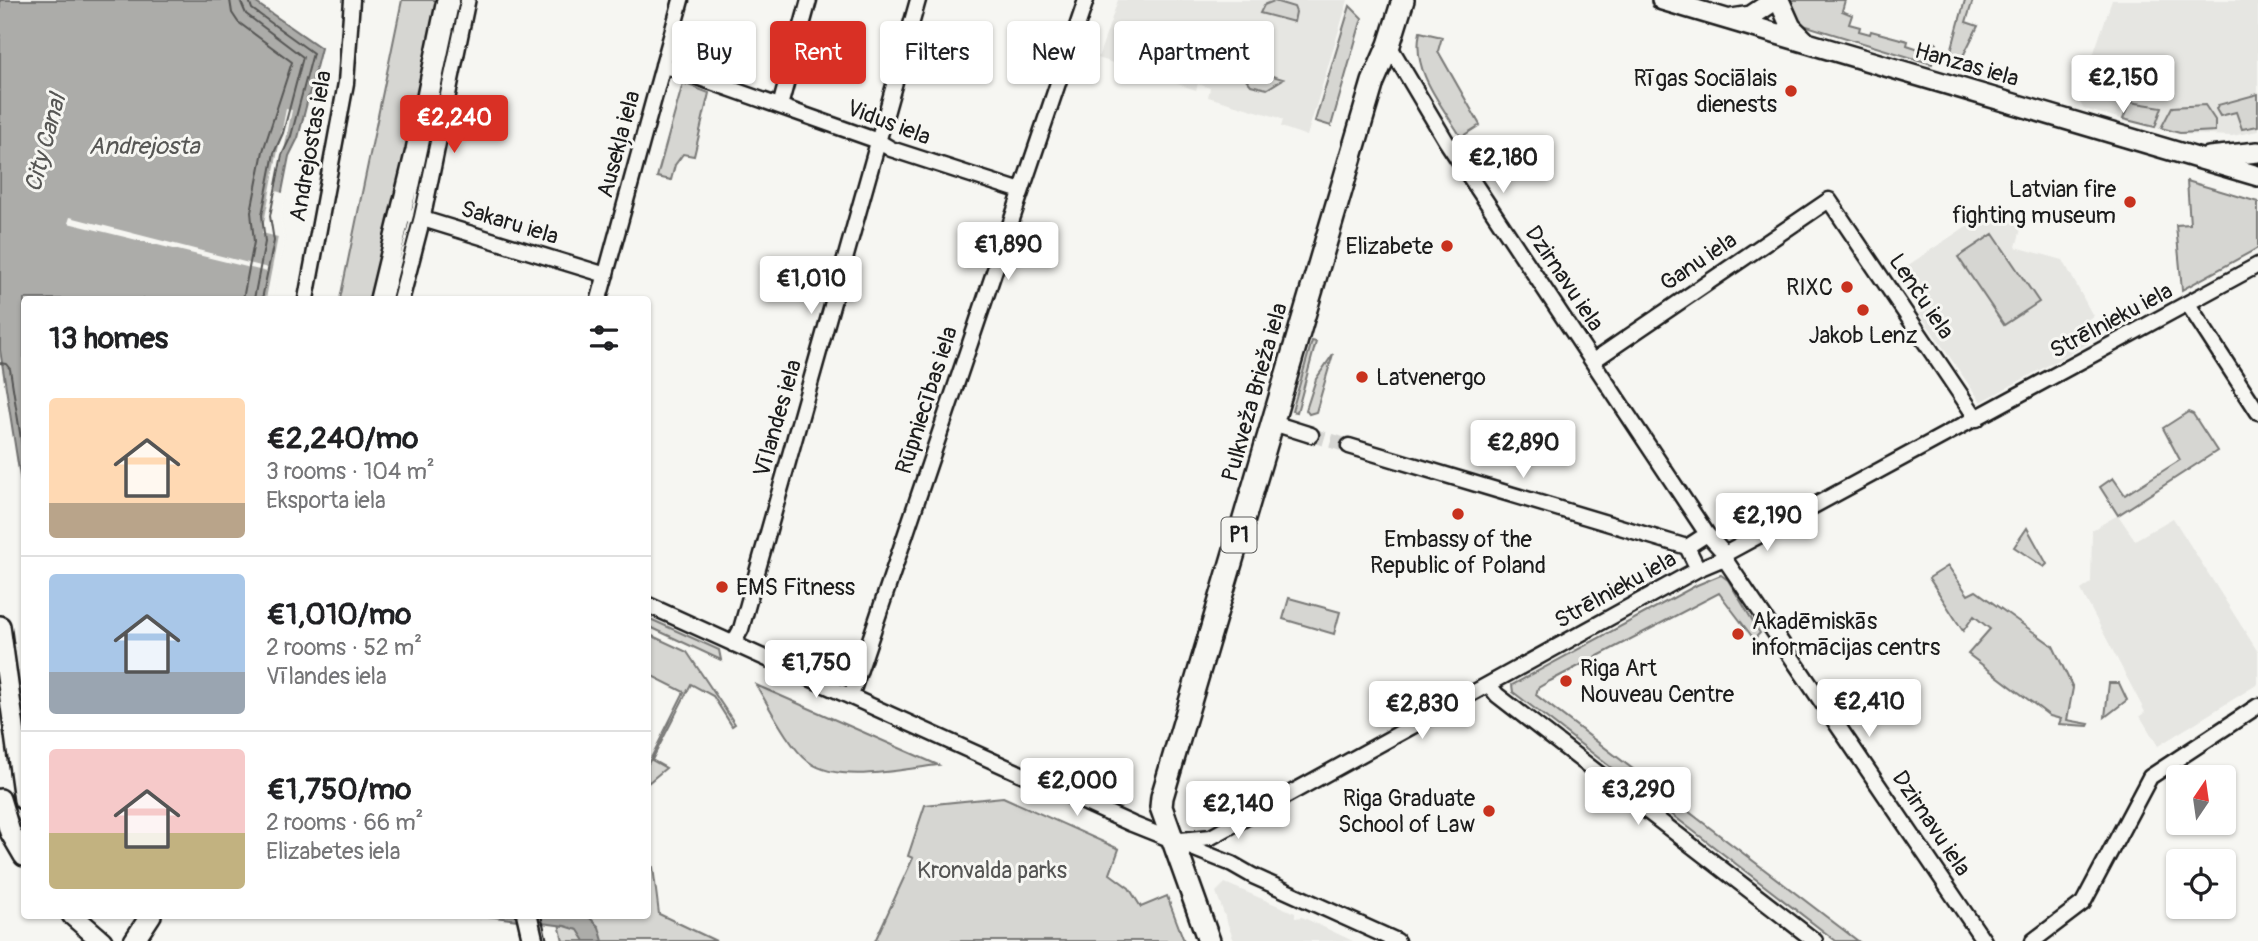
<!DOCTYPE html>
<meta charset="utf-8">
<style>
:root{--surface:#fff;--page:#f6f6f6;--text:#202124;--muted:#757577;--line:#e0e0e0;--accent:#d93025}
body{margin:0;font-family:Pangolin,sans-serif;background:var(--page);color:var(--text);height:100vh;display:flex;flex-direction:column;font-size:26px;white-space:nowrap}
*{box-sizing:border-box;margin:0}
p{font-size:23px;color:var(--muted)}
.icon{flex:none;width:38px;height:38px;fill:none;stroke:currentColor;stroke-width:2;stroke-linecap:round;stroke-linejoin:round}
.map{position:relative;flex:1;overflow:hidden}
.sheet{position:absolute;left:21px;top:296px;width:630px;height:623px;display:flex;flex-direction:column;background:var(--surface);border-radius:7px;box-shadow:0 2px 5px #0004}
.sheet>*{flex:none}
.top-card{position:absolute;left:672px;top:21px;width:665px;height:63px;display:flex;gap:14px}
.needle{width:46px;rotate:13deg}
.buttons{position:absolute;left:2166px;top:765px;display:grid;gap:14px}
.buttons a{display:grid;place-items:center;width:70px;height:70px;border-radius:7px;background:var(--surface);box-shadow:0 2px 5px #0004;font-size:35px}
.price{position:absolute;translate:-50% -60px;padding:0 16px;border-radius:7px;background:#fff;color:#222;font-size:23px;line-height:46px;filter:drop-shadow(0 2px 4px #0008)}
.price::after{content:'';position:absolute;left:50%;top:42px;width:21px;height:16px;margin-left:-10px;background:inherit;clip-path:polygon(0 0,100% 0,50% 100%)}
.price.active{background:var(--accent);color:#fff}
ul{padding:0;list-style:none}
li{display:flex;align-items:center;gap:21px;height:175px;padding:0 28px}
li+li{border-top:2px solid var(--line)}
li span{display:grid;place-items:center;flex:none;width:196px;height:140px;border-radius:7px;color:#555}
li>.icon{margin-inline-start:auto}
span .icon{width:84px;height:84px;fill:#fffc;stroke-width:1}
li b{font-size:30px}
h2{display:flex;justify-content:space-between;align-items:center;height:84px;padding:0 28px;font-size:30px}
.pill{padding:0 24px;border-radius:7px;background:var(--surface);box-shadow:0 2px 5px #0004;font-size:24px;line-height:63px}
.pill.active{background:var(--accent);color:#fff}
.map>svg:first-child{display:block}
</style>
<div class="map">
<svg width="2258" height="941" viewBox="0 0 2258 941">
<rect width="100%" height="100%" fill="#f6f6f2"/>
<filter id="ink" filterUnits="userSpaceOnUse"><feTurbulence type="fractalNoise" baseFrequency=".0143" numOctaves="2"/><feDisplacementMap in="SourceGraphic" scale="14" xChannelSelector="R" yChannelSelector="G"/><feConvolveMatrix kernelMatrix="1 2 1 2 8 2 1 2 1" color-interpolation-filters="sRGB"/></filter>
<g filter="url(#ink)">
<path fill="#e6e6e2" d="M1118 0H1348L1307 136 1281 127 1283 120 1277 117 1208 97 1210 88 1198 84 1196 90 1098 58Z
M2112 0H2258V131L2232 136 2179 134 2084 109 2078 99Z
M1989 211 2023 222 2016 247 2063 260 2093 316 2078 326 2089 343 1981 402 1919 313 1924 309 1898 272Z
M2118 515 2135 540 2173 518 2258 652V684L2158 746 2140 716 2145 712 2081 590 2091 583 2092 530Z
M1225 883 1295 913V918L1302 917 1353 941H1234L1216 892Z"/>
<path fill="#d6d6d2" stroke="#797977" stroke-width="2" d="M402 0H440L392 219 369 299H340Z
M1788 0H1845L1842 11 1852 15 1849 24 1860 27 1859 31 1870 34 1871 31 1908 41 1907 45 1919 49 1921 45 1931 47 1933 42 1937 43 1932 64 1800 24Z
M1965 0H1973L1966 22 1978 26 1960 62 1949 59Z
M1274 1 1294 7 1296 12 1294 22 1260 13 1264 5Z
M1350 6 1362 18 1331 126 1315 121Z
M1420 32 1442 37 1438 51 1480 125 1461 137C1442 105 1411 71 1420 32Z
M1244 68 1283 79 1267 89 1251 85 1246 79Z
M683 83 709 93 694 156 683 154 675 165 671 180 657 177Z
M2258 94V126L2242 129 2236 112 2220 116 2216 109 2218 105Z
M2130 102 2162 107 2155 127 2123 119Z
M2205 105 2215 120V131L2180 133 2161 128 2172 107Z
M2187 181 2258 202V248L2182 290 2176 225 2190 224Z
M1993 234 2039 302 2004 325 1958 257Z
M1312 341 1316 342 1297 412 1292 411Z
M1333 354 1316 412 1309 414 1306 410 1316 379Z
M2188 412 2193 414 2217 451 2118 515 2100 487 2113 478 2125 495 2180 460 2163 428Z
M2027 528 2047 564 2044 567 2014 547Z
M1948 566 1968 595 1976 591 2053 646 2073 688 2067 720 2089 724 2088 726 2059 724 2061 719 2050 716 1968 654 1990 629 1974 616 1963 631 1929 578Z
M1721 575 1728 580 1760 633 1754 639 1719 593 1550 681 1538 688 1536 695 1858 941H1836L1513 692 1512 685 1697 585Z
M1289 598 1340 612 1334 634 1283 619Z
M648 618 719 650 721 660 648 626Z
M648 634 687 652 735 724 732 726 713 696 691 684 652 760 666 768 648 783V764L684 692 648 674Z
M2109 683H2119L2127 700 2105 717Z
M756 685 938 765C902 769 839 784 809 762 789 747 769 706 756 685Z
M1003 797 1119 849 1110 874 1129 888 1141 907 1167 896 1184 941H875L913 858 908 856 925 805Z
M648 866 653 867 659 914 716 941H563L557 915H648Z"/>
<path fill="#acaca9" stroke="#727271" stroke-width="2" d="M0 0H252L321 48 298 138 289 156 277 217 282 240 269 299H24V502L0 350Z
M479 915H587L599 927 603 941H585L578 930 565 926Z"/>
<path fill="#f6f6f2" d="M286 109 292 110 276 191 286 194 281 217 285 241 272 299H266L278 237 262 233Z
M70 217 268 268 267 272 68 223Z"/>
<g fill="none" stroke-linecap="round" stroke-linejoin="round">
<path stroke="#565654" stroke-width="2" d="M230 0 232 13 238 22 292 62 263 151 251 212 254 242 243 299
M240 0 246 14 303 57 283 133 274 153 262 215 265 242 254 299
M249 0 252 9 313 53 291 136 282 155 270 216 274 241 262 299
M0 363 6 364 10 369 24 458"/>
<path stroke="#d5d5d2" stroke-width="14" stroke-dasharray="14 7" stroke-linecap="butt" d="M1311 435 1349 446"/>
<g stroke="#1c1c1c" stroke-width="19">
<path id="street" d="M1389 45 1446 141 1707 534 1725 554
M663 65 878 141 891 149 1021 191
M780 106 809 0
M413 216 606 275
M306 299 346 83 352 0
M599 299 681 0
M2188 304 2258 412
M1593 361 1829 200 1977 419
M1273 423 1311 435
M1349 446 1687 547
M1725 554 2258 265
M1724 558 1984 941
M1698 569 1687 547 1707 534
M648 605 1132 824 1232 864 1253 876 1397 941
M733 644 741 629 918 0
M1489 685 1497 695 1815 941
M851 696 1086 0
M1181 840 1211 837 1698 569 1724 558
M2033 941 2083 903 2150 777 2258 706"/>
</g>
<g stroke="#1c1c1c" stroke-width="24">
<path id="secondary" d="M1662 0 2258 176
M1779 0 1791 27 1805 41
M1732 19 1751 16 1775 0
M2209 157 2258 152
M380 299 416 150 447 0
M399 299 420 218 465 0
M0 626 24 800
M0 799 10 832 24 856
M72 915 102 941
M527 915 533 941
M134 941 151 915"/>
</g>
<g stroke="#1c1c1c" stroke-width="26">
<path id="primary" d="M1209 941 1161 807 1162 797 1373 82 1389 45 1403 0"/>
</g>
<use href="#street" stroke="#f6f6f2" stroke-width="14"/>
<use href="#secondary" stroke="#f6f6f2" stroke-width="19"/>
<use href="#primary" stroke="#f6f6f2" stroke-width="21"/>
<path stroke="#1c1c1c" stroke-width="2" d="M392 299 414 216 460 0
M541 915 547 941"/>
</g>
</g>
<g fill="#c8321e" stroke="#f6f6f2" stroke-width="2.5">
<circle cx="1791" cy="91" r="7"/>
<circle cx="2130" cy="202" r="7"/>
<circle cx="1447" cy="246" r="7"/>
<circle cx="1847" cy="287" r="7"/>
<circle cx="1863" cy="310" r="7"/>
<circle cx="1362" cy="377" r="7"/>
<circle cx="1458" cy="514" r="7"/>
<circle cx="722" cy="587" r="7"/>
<circle cx="1738" cy="634" r="7"/>
<circle cx="1566" cy="681" r="7"/>
<circle cx="1489" cy="811" r="7"/>
</g>
<g text-anchor="middle" stroke-width="6" stroke-linejoin="round" paint-order="stroke">
<rect fill="#f6f6f2" stroke="#5d5d5c" stroke-width="2" x="1221.5" y="517.5" width="35" height="35" rx="5"/>
<g font-size="21" font-weight="bold" fill="#1c1c1c">
<text x="1239" y="542">P1</text>
</g>
<g font-size="23" fill="#1c1c1c" stroke="#f6f6f2">
<text transform="translate(1967 64) rotate(16)" y="8">Hanzas iela</text>
<text transform="translate(889 122) rotate(21)" y="8">Vidus iela</text>
<text transform="translate(618 144) rotate(-75)" y="8">Ausekļa iela</text>
<text transform="translate(310 146) rotate(-80)" y="8">Andrejostas iela</text>
<text transform="translate(510 222) rotate(17)" y="8">Sakaru iela</text>
<text transform="translate(1698 261) rotate(-34)" y="8">Ganu iela</text>
<text transform="translate(1565 278) rotate(56)" y="8">Dzirnavu iela</text>
<text transform="translate(1922 296) rotate(56)" y="8">Lenču iela</text>
<text transform="translate(2111 320) rotate(-28)" y="8">Strēlnieku iela</text>
<text transform="translate(1254 392) rotate(-74)" y="8">Pulkveža Brieža iela</text>
<text transform="translate(926 400) rotate(-72)" y="8">Rūpniecības iela</text>
<text transform="translate(777 418) rotate(-74)" y="8">Vīlandes iela</text>
<text transform="translate(1615 589) rotate(-29)" y="8">Strēlnieku iela</text>
<text transform="translate(1932 823) rotate(56)" y="8">Dzirnavu iela</text>
</g>
<g font-size="23" fill="#1c1c1c" stroke="#f6f6f2" text-anchor="end">
<text x="1777" y="86">Rīgas Sociālais<tspan x="1777" dy="26">dienests</tspan></text>
<text x="2116" y="197">Latvian fire<tspan x="2116" dy="26">fighting museum</tspan></text>
<text x="1433" y="254">Elizabete</text>
<text x="1833" y="295">RIXC</text>
<text x="1863" y="343" text-anchor="middle">Jakob Lenz</text>
<text x="1376" y="385" text-anchor="start">Latvenergo</text>
<text x="1458" y="547" text-anchor="middle">Embassy of the<tspan x="1458" dy="26">Republic of Poland</tspan></text>
<text x="736" y="595" text-anchor="start">EMS Fitness</text>
<text x="1752" y="629" text-anchor="start">Akadēmiskās<tspan x="1752" dy="26">informācijas centrs</tspan></text>
<text x="1580" y="676" text-anchor="start">Riga Art<tspan x="1580" dy="26">Nouveau Centre</tspan></text>
<text x="1475" y="806">Riga Graduate<tspan x="1475" dy="26">School of Law</tspan></text>
</g>
<g font-size="23" fill="#545453" stroke="#f6f6f2">
<text x="992" y="878">Kronvalda parks</text>
</g>
<g font-size="24" font-style="italic" fill="#565654" stroke="#f6f6f2">
<text transform="translate(45 143) rotate(-75)" y="8">City Canal</text>
<text x="144" y="154">Andrejosta</text>
</g>
</g>
</svg>
<div class="buttons">
<a><svg class="needle" viewBox="-14 -14 28 28"><path d="M0-13l5 13h-10z" fill="#e53935"/><path d="M0 13l5-13h-10z" fill="#757577"/></svg></a>
<a><svg class="icon" aria-label="locate" viewBox="0 0 24 24"><circle cx="12" cy="12" r="6"/><path d="M12 2v4M12 18v4M2 12h4M18 12h4"/></svg></a>
</div>
<b class="price" style="left:2123px;top:115px">€2,150</b>
<b class="price active" style="left:454px;top:155px">€2,240</b>
<b class="price" style="left:1503px;top:195px">€2,180</b>
<b class="price" style="left:1008px;top:282px">€1,890</b>
<b class="price" style="left:811px;top:316px">€1,010</b>
<b class="price" style="left:1523px;top:480px">€2,890</b>
<b class="price" style="left:1767px;top:553px">€2,190</b>
<b class="price" style="left:816px;top:700px">€1,750</b>
<b class="price" style="left:1869px;top:739px">€2,410</b>
<b class="price" style="left:1422px;top:741px">€2,830</b>
<b class="price" style="left:1077px;top:818px">€2,000</b>
<b class="price" style="left:1638px;top:827px">€3,290</b>
<b class="price" style="left:1238px;top:841px">€2,140</b>
<div class="top-card">
<a class="pill">Buy</a>
<a class="pill active">Rent</a>
<a class="pill">Filters</a>
<a class="pill">New</a>
<a class="pill">Apartment</a>
</div>
<section class="sheet">
<h2>13 homes<svg class="icon" aria-label="filters" viewBox="0 0 24 24"><path d="M4 7h16M4 17h16"/><circle cx="9" cy="7" r="2"/><circle cx="15" cy="17" r="2"/></svg></h2>
<ul>
<li><span style="background:linear-gradient(#ffd9b3 75%,#b9a48a 0)"><svg class="icon" aria-label="home" viewBox="0 0 24 24"><path d="M3 11l9-7 9 7M6 9v11h12V9"/></svg></span><div><b>€2,240/mo</b><p>3 rooms · 104 m²</p><p>Eksporta iela</p></div></li>
<li><span style="background:linear-gradient(#a9c7e8 70%,#9aa5b1 0)"><svg class="icon" aria-label="home" viewBox="0 0 24 24"><path d="M3 11l9-7 9 7M6 9v11h12V9"/></svg></span><div><b>€1,010/mo</b><p>2 rooms · 52 m²</p><p>Vīlandes iela</p></div></li>
<li><span style="background:linear-gradient(#f6c9c9 60%,#c2b280 0)"><svg class="icon" aria-label="home" viewBox="0 0 24 24"><path d="M3 11l9-7 9 7M6 9v11h12V9"/></svg></span><div><b>€1,750/mo</b><p>2 rooms · 66 m²</p><p>Elizabetes iela</p></div></li>
</ul>
</section>
</div>
